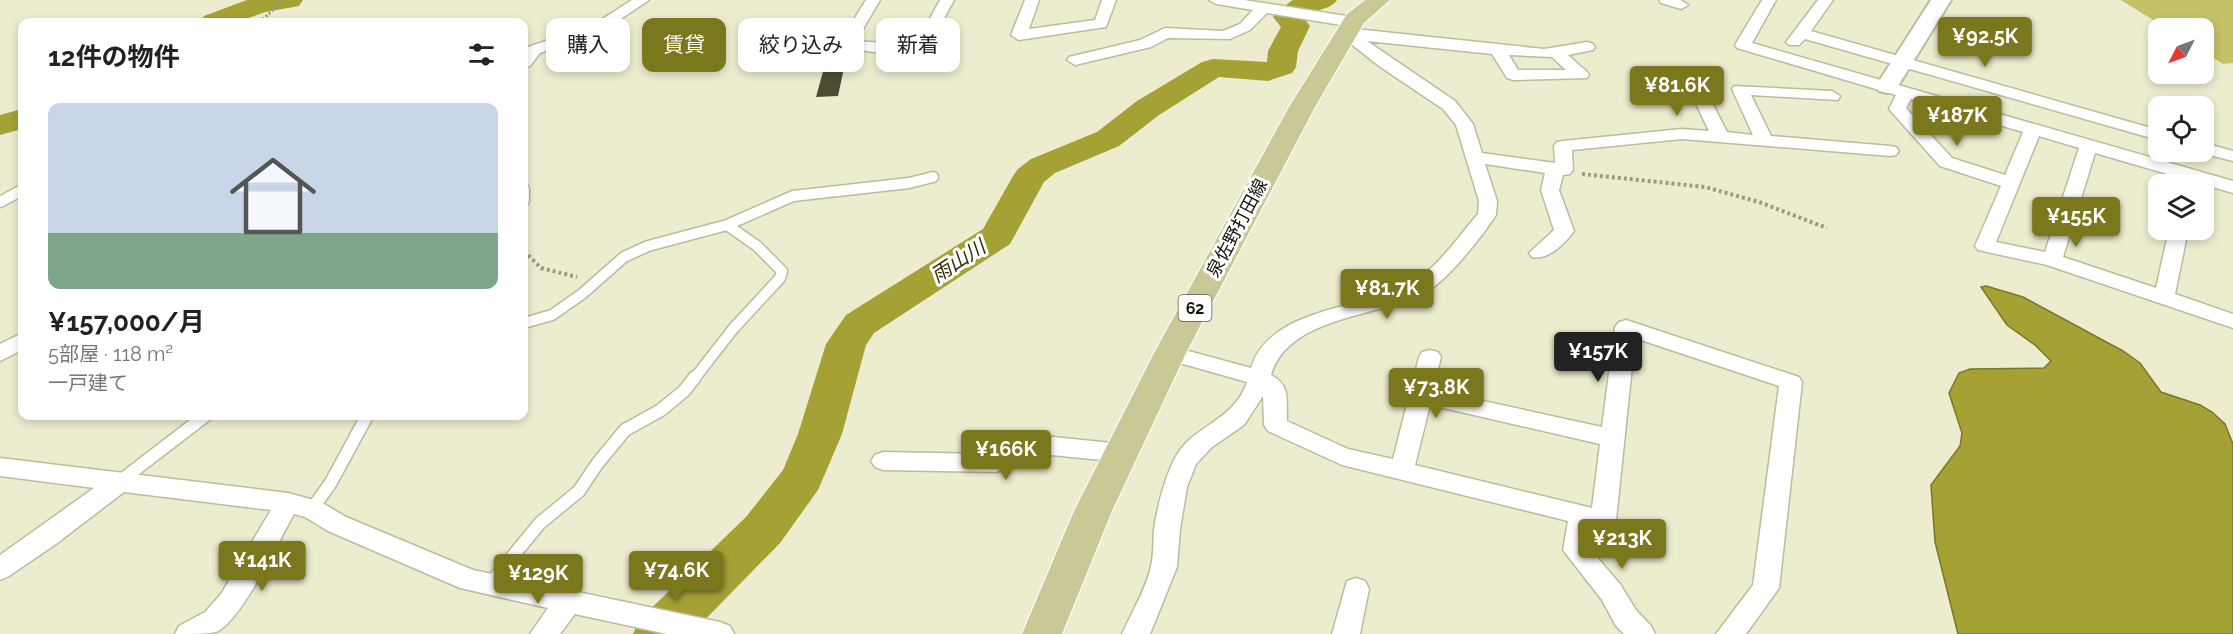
<!DOCTYPE html>
<html lang="ja">
<meta charset="utf-8">
<style>
:root{--surface:#fff;--page:#f2f2f2;--text:#222;--muted:#767676;--accent:#7a771c}
body{margin:0;font-family:Raleway,"Noto Sans JP",sans-serif;background:var(--page);color:var(--text);height:100vh;display:flex;flex-direction:column;font-size:22px;white-space:nowrap}
*{box-sizing:border-box;margin:0}
p{font-size:20px;color:var(--muted)}
.icon{flex:none;width:33px;height:33px;fill:none;stroke:currentColor;stroke-width:2;stroke-linecap:round;stroke-linejoin:round}
.map{position:relative;flex:1;overflow:hidden}
.side{position:absolute;left:18px;top:18px;width:510px;height:402px;display:flex;flex-direction:column;background:var(--surface);border-radius:12px;box-shadow:0 3px 9px #0003}
.side>*{flex:none}
.banner{position:absolute;left:546px;top:18px;width:570px;height:54px;display:flex;gap:12px}
.needle{width:39px;rotate:228deg}
.buttons{position:absolute;left:2148px;top:18px;display:grid;gap:12px}
.buttons a{display:grid;place-items:center;width:66px;height:66px;border-radius:12px;background:var(--surface);box-shadow:0 3px 9px #0003;font-size:30px}
.price{position:absolute;translate:-50% -51px;padding:0 14px;border-radius:6px;background:var(--accent);color:#fff;font-size:20px;line-height:39px;filter:drop-shadow(0 2px 3px #0008)}
.price::after{content:'';position:absolute;left:50%;top:36px;width:18px;height:14px;margin-left:-9px;background:inherit;clip-path:polygon(0 0,100% 0,50% 100%)}
.price.active{background:#222;color:#fff}
ul{padding:0;list-style:none}
li{display:grid;align-content:center;gap:12px;height:318px;padding:0 30px}
li span{display:grid;place-items:center;height:186px;border-radius:12px;color:#555}
li>.icon{margin-inline-start:auto}
span .icon{width:108px;height:108px;fill:#fffc;stroke-width:1}
li b{font-size:26px}
h2{display:flex;justify-content:space-between;align-items:center;height:72px;padding:0 30px;font-size:26px}
.chip{padding:0 21px;border-radius:12px;background:var(--surface);box-shadow:0 3px 9px #0003;font-size:21px;line-height:54px}
.chip.active{background:var(--accent);color:#fff}
.map>svg:first-child{display:block}
</style>
<div class="map">
<svg width="2233" height="634" viewBox="0 0 2233 634">
<rect width="100%" height="100%" fill="#ecedce"/>
<path fill="#c4c169" d="M2121 0H2233V63L2223 64 2204 52V28H2166Z"/>
<path fill="#a5a135" stroke="#7a7728" stroke-width="1.5" d="M1986 286 2023 297 2123 351 2140 363 2161 392 2200 405 2212 412 2225 424 2233 444V634H1958L1935 542 1931 485 1960 446 1962 433 1949 393 1959 373 1970 369 2044 368 2051 361 2035 345 2007 325 1981 287Z"/>
<g fill="none" stroke-linecap="round" stroke-linejoin="round">
<path fill="#a5a135" fill-rule="evenodd" d="M247 0H303L299 6 265 12 238 22H200L204 16Z
M1293 0H1337C1329 11 1313 9 1303 17L1310 26 1298 51 1296 67 1292 73 1268 81 1219 77 1159 115 1119 146 1055 173 1044 182 1010 244 874 333 866 345 842 434 818 490 780 543 691 634H633L640 619 746 517 783 470 798 434 826 344 846 315 983 229 1013 176 1018 169 1031 159 1097 132 1137 101 1202 62 1213 59 1267 62 1268 51 1281 27 1273 17 1277 11Z
M22 109V129L0 135V115Z"/>
</g>
<path fill="#4e4d34" d="M824 68H844L838 96 816 97Z"/>
<g fill="none" stroke-linecap="round" stroke-linejoin="round">
<g stroke="#bbbb9e" stroke-width="13">
<path id="lane-far1" d="M524 189V201
M0 202 22 190
M524 323 552 315 582 294 624 257 648 246 727 225 793 196 909 183 933 177
M694 379 733 329 780 278 782 271 757 246 727 225"/>
</g>
<g stroke="#bbbb9e" stroke-width="15">
<path id="lane" d="M119 482 205 416
M312 509 330 484 367 416
M489 585 540 523 579 491 597 464 625 430 661 410 684 391 695 377"/>
</g>
<g stroke="#bbbb9e" stroke-width="3">
<path id="street" d="M632 0H649L603 31 540 53 530 66 524 68V53L528 47 593 25Z
M866 0H880L856 41 883 43 922 33 940 0H954L933 39 883 53 840 48 838 45Z
M1025 0H1039L1029 29 1095 20 1102 0H1116L1106 27 1019 40 1011 35Z
M1209 0H1244L1353 17 1361 22 1353 27 1267 13 1250 30 1230 39 1168 38 1151 47 1075 65 1067 60 1069 57 1140 40 1165 28 1223 31 1240 24 1253 10 1216 4Z
M1659 0H1681L1688 5 1681 9 1661 3Z
M1762 0H1776L1752 43 2233 181V193L2095 153 2063 257 2156 288 2169 230H2188L2175 294 2233 314V328L2047 265 1978 250 1975 246 2001 186 1940 166 1889 109 1896 95 1737 48 1735 45ZM1911 99 2023 132 2005 175 1952 158 1906 108ZM2039 136 2079 148 2045 252 1996 242Z
M1818 0H1833L1811 31 2158 130V140L1805 39 1799 45H1789L1786 42Z
M1346 28 1544 49 1587 42 1593 44 1595 47 1593 50 1568 55 1587 72 1589 75 1587 78 1513 80 1507 78 1492 54 1367 41 1455 101 1473 124 1482 153 1555 163 1554 146 1557 142 1563 141 1682 129 1709 131 1688 87 1696 82 1704 87 1727 132 1753 135 1732 89 1734 86 1832 91 1840 96 1838 100 1751 95 1771 136 1890 146 1896 147 1899 151 1896 155 1890 156 1682 139 1572 150 1573 170 1570 174 1563 175 1559 190 1574 231C1565 243 1548 261 1532 257L1529 253 1554 230 1541 190 1545 173 1485 164 1497 201 1496 215C1481 238 1445 284 1421 295 1375 317 1288 317 1271 375 1291 385 1286 400 1287 421L1348 449 1393 459 1419 357 1422 352 1430 350 1438 352 1441 357 1433 390 1602 427 1615 327 1619 322 1626 320 1799 377 1802 382 1779 588 1746 634H1716L1753 585 1779 386 1635 338 1616 520 1612 527 1603 530 1592 527 1589 548 1620 584 1636 610 1651 626 1655 634H1624L1616 626 1602 600 1563 550 1568 521 1342 465 1268 431 1264 425 1263 396 1244 425 1212 447 1196 464 1187 487 1180 529 1177 567 1150 634H1122C1131 614 1147 587 1151 566 1154 554 1153 541 1154 529 1158 504 1164 480 1175 458 1192 425 1234 422 1247 382L1162 358 1159 353 1162 348 1170 346 1251 368C1270 307 1360 310 1407 285 1436 271 1457 238 1478 214L1479 201 1456 125 1443 109 1379 66 1341 36 1338 33 1341 30ZM1509 55 1552 57 1566 70H1518ZM1430 405 1600 444 1592 508 1415 465Z
M2204 143 2233 151V161L2198 152H2204Z
M22 333V350L0 361V344Z
M1003 432 1122 444 1130 447 1134 453 1130 459 1122 462 1012 451 1004 469 996 472 883 470 875 467 871 461 875 455 883 452 987 454 995 435Z
M0 458 288 493 321 502 346 517 473 570 720 622 730 626 734 634H667L575 614 560 634H530L548 608 460 588 328 531 305 517 294 514C279 540 241 622 216 632 206 634 187 634 175 634L179 626 205 612 221 594 271 510 124 492 56 544 9 576 0 580V555L94 488 0 476Z
M1356 578 1365 581 1369 589 1360 634H1332L1347 581Z"/>
</g>
<g stroke="#bbbb9e" stroke-width="4">
<path id="secondary" d="M1931 0H1951L1895 91 1887 93 1879 91 1876 86Z"/>
</g>
<g stroke="#fff" stroke-width="2">
<path id="primary" d="M1365 0H1390L1364 23 1315 107 1186 353 1112 511 1062 634H1022L1074 511 1154 353 1289 107 1347 14Z"/>
</g>
<path stroke="#9a9b84" stroke-width="3" stroke-dasharray="2 2" stroke-linecap="butt" d="M260 22 283 0"/>
<path stroke="#9a9b84" stroke-width="4" stroke-dasharray="3 3" stroke-linecap="butt" d="M1582 174 1705 187 1759 202 1827 228
M524 251 541 268 577 277"/>
<use href="#lane-far1" stroke="#fff" stroke-width="10"/>
<use href="#lane" stroke="#fff" stroke-width="12"/>
<use href="#street" fill="#fff" fill-rule="evenodd"/>
<use href="#secondary" fill="#fff" fill-rule="evenodd"/>
<use href="#primary" fill="#c9c897" fill-rule="evenodd"/>
</g>
<g text-anchor="middle" stroke-width="6" stroke-linejoin="round" paint-order="stroke">
<rect fill="#fff" stroke="#5a5a54" stroke-width="1.5" x="1178.5" y="295" width="33" height="26" rx="4.5"/>
<g font-size="16" font-weight="bold" fill="#14140a">
<text x="1195" y="314">62</text>
</g>
<g font-size="18" fill="#14140a" stroke="#fff">
<text transform="translate(1237 228) rotate(-62)" y="6">泉佐野打田線</text>
</g>
<g font-size="20" font-style="italic" fill="#312f01" stroke="#fff">
<text transform="translate(958 261) rotate(-33)" y="7">雨山川</text>
</g>
</g>
</svg>
<div class="buttons">
<a><svg class="needle" viewBox="-14 -14 28 28"><path d="M0-13l5 13h-10z" fill="#e53935"/><path d="M0 13l5-13h-10z" fill="#767676"/></svg></a>
<a><svg class="icon" aria-label="locate" viewBox="0 0 24 24"><circle cx="12" cy="12" r="6"/><path d="M12 2v4M12 18v4M2 12h4M18 12h4"/></svg></a>
<a><svg class="icon" aria-label="layers" viewBox="0 0 24 24"><path d="M12 4l9 5-9 5-9-5zM3 14l9 5 9-5"/></svg></a>
</div>
<b class="price" style="left:1985px;top:68px">¥92.5K</b>
<b class="price" style="left:1677px;top:117px">¥81.6K</b>
<b class="price" style="left:1957px;top:147px">¥187K</b>
<b class="price" style="left:2076px;top:248px">¥155K</b>
<b class="price" style="left:1387px;top:320px">¥81.7K</b>
<b class="price active" style="left:1598px;top:383px">¥157K</b>
<b class="price" style="left:1436px;top:419px">¥73.8K</b>
<b class="price" style="left:1006px;top:481px">¥166K</b>
<b class="price" style="left:1622px;top:570px">¥213K</b>
<b class="price" style="left:262px;top:592px">¥141K</b>
<b class="price" style="left:676px;top:602px">¥74.6K</b>
<b class="price" style="left:538px;top:605px">¥129K</b>
<div class="banner">
<a class="chip">購入</a>
<a class="chip active">賃貸</a>
<a class="chip">絞り込み</a>
<a class="chip">新着</a>
</div>
<section class="side">
<h2>12件の物件<svg class="icon" aria-label="filters" viewBox="0 0 24 24"><path d="M4 7h16M4 17h16"/><circle cx="9" cy="7" r="2"/><circle cx="15" cy="17" r="2"/></svg></h2>
<ul>
<li><span style="background:linear-gradient(#c9d6e8 70%,#7fa58c 0)"><svg class="icon" aria-label="home" viewBox="0 0 24 24"><path d="M3 11l9-7 9 7M6 9v11h12V9"/></svg></span><div><b>¥157,000/月</b><p>5部屋 · 118 m²</p><p>一戸建て</p></div></li>
</ul>
</section>
</div>
